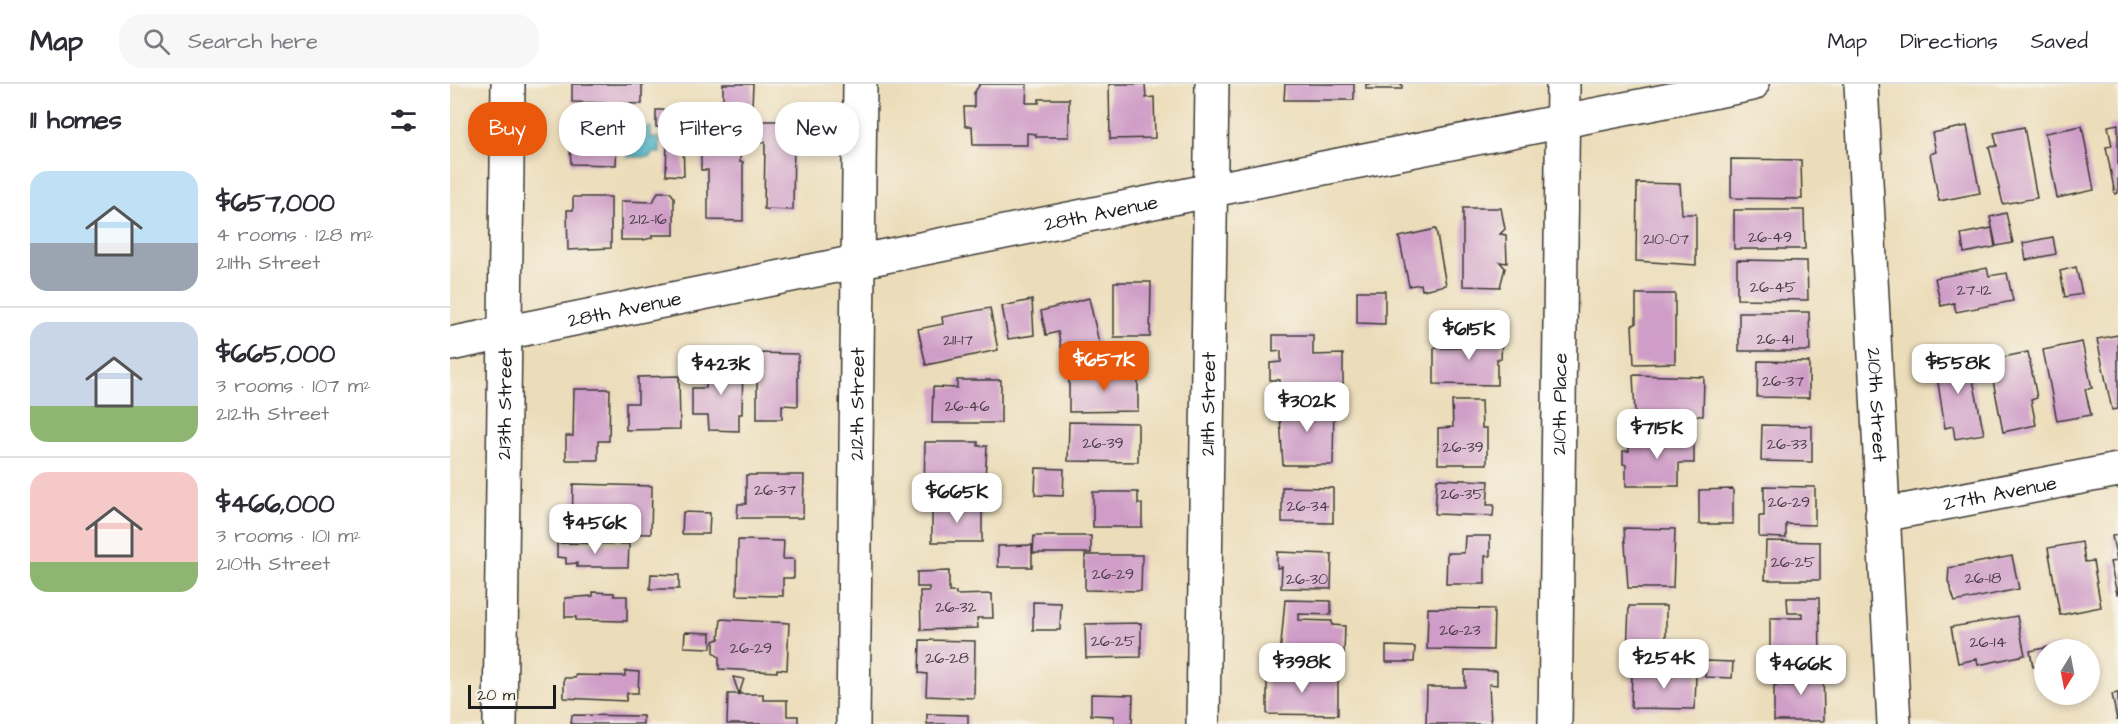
<!DOCTYPE html>
<meta charset="utf-8">
<style>
:root{--surface:#fff;--page:#f7f7f7;--text:#2b2b33;--muted:#7c7c81;--line:#e1e1e2;--accent:#ea580c}
body{margin:0;font-family:"Architects Daughter",sans-serif;background:var(--page);color:var(--text);height:100vh;display:flex;flex-direction:column;font-size:22px;white-space:nowrap}
*{box-sizing:border-box;margin:0}
p{font-size:20px;color:var(--muted)}
.icon{flex:none;width:33px;height:33px;fill:none;stroke:currentColor;stroke-width:2;stroke-linecap:round;stroke-linejoin:round}
.map{position:relative;flex:1;overflow:hidden}
.drawer{display:flex;flex-direction:column;background:var(--surface);width:450px}
.drawer>*{flex:none}
.banner{position:absolute;left:18px;top:18px;width:570px;height:54px;display:flex;gap:12px}
.needle{width:39px;rotate:190deg}
.buttons{position:absolute;left:1584px;top:555px;display:grid;gap:12px}
.buttons a{display:grid;place-items:center;width:66px;height:66px;border-radius:50%;background:var(--surface);box-shadow:0 3px 9px #0003;font-size:30px}
.scale{position:absolute;left:18px;bottom:15px;width:88px;box-sizing:border-box;padding-left:6px;border:3px solid #1c1c1c;border-top:0;font-size:16px;line-height:21px;white-space:nowrap;color:#1c1c1c;-webkit-text-stroke:4px #f7f3e8;paint-order:stroke}
.price{position:absolute;translate:-50% -51px;padding:0 14px;border-radius:12px;background:#fff;color:#222;font-size:20px;line-height:39px;filter:drop-shadow(0 2px 3px #0008)}
.price::after{content:'';position:absolute;left:50%;top:36px;width:18px;height:14px;margin-left:-9px;background:inherit;clip-path:polygon(0 0,100% 0,50% 100%)}
.price.on{background:var(--accent);color:#fff}
ul{padding:0;list-style:none}
li{display:flex;align-items:center;gap:18px;height:150px;padding:0 30px}
li+li{border-top:2px solid var(--line)}
li span{display:grid;place-items:center;flex:none;width:168px;height:120px;border-radius:18px;color:#555}
li>.icon{margin-inline-start:auto}
span .icon{width:72px;height:72px;fill:#fffc;stroke-width:1}
li b{font-size:26px}
h2{display:flex;justify-content:space-between;align-items:center;height:72px;padding:0 30px;font-size:26px}
.pill{padding:0 21px;border-radius:24px;background:var(--surface);box-shadow:0 3px 9px #0003;font-size:21px;line-height:54px}
.pill.on{background:var(--accent);color:#fff}
header{display:flex;align-items:center;gap:36px;box-sizing:border-box;height:84px;padding:0 30px;background:var(--surface);border-bottom:2px solid var(--line)}
header strong{font-size:28px}
nav{display:flex;gap:33px;margin-inline-start:auto;font-size:21px}
.search{width:420px;height:54px;background:var(--page);display:flex;align-items:center;gap:15px;box-sizing:border-box;padding:0 21px;border-radius:24px;color:var(--muted);font-size:22px}
main{display:flex;flex:1;min-height:0}
.map>svg:first-child{display:block}
</style>
<header>
<strong>Map</strong>
<div class="search"><svg class="icon" aria-label="search" viewBox="0 0 24 24"><circle cx="10" cy="10" r="6"/><path d="M15 15l6 6"/></svg>Search here</div>
<nav><a>Map</a><a>Directions</a><a>Saved</a></nav>
</header>
<main>
<section class="drawer">
<h2>11 homes<svg class="icon" aria-label="filters" viewBox="0 0 24 24"><path d="M4 7h16M4 17h16"/><circle cx="9" cy="7" r="2"/><circle cx="15" cy="17" r="2"/></svg></h2>
<ul>
<li><span style="background:linear-gradient(#bfe0f5 60%,#9aa5b1 0)"><svg class="icon" aria-label="home" viewBox="0 0 24 24"><path d="M3 11l9-7 9 7M6 9v11h12V9"/></svg></span><div><b>$657,000</b><p>4 rooms · 128 m²</p><p>211th Street</p></div></li>
<li><span style="background:linear-gradient(#c9d6e8 70%,#8fb573 0)"><svg class="icon" aria-label="home" viewBox="0 0 24 24"><path d="M3 11l9-7 9 7M6 9v11h12V9"/></svg></span><div><b>$665,000</b><p>3 rooms · 107 m²</p><p>212th Street</p></div></li>
<li><span style="background:linear-gradient(#f6c9c9 75%,#8fb573 0)"><svg class="icon" aria-label="home" viewBox="0 0 24 24"><path d="M3 11l9-7 9 7M6 9v11h12V9"/></svg></span><div><b>$466,000</b><p>3 rooms · 101 m²</p><p>210th Street</p></div></li>
</ul>
</section>
<div class="map">
<svg width="1668" height="640" viewBox="0 0 1668 640">
<rect width="100%" height="100%" fill="#f7f3e8"/>
<filter id="ink" filterUnits="userSpaceOnUse"><feTurbulence type="fractalNoise" baseFrequency=".0167" numOctaves="2"/><feDisplacementMap in="SourceGraphic" scale="12" xChannelSelector="R" yChannelSelector="G"/><feConvolveMatrix kernelMatrix="1 2 1 2 8 2 1 2 1" color-interpolation-filters="sRGB"/></filter>
<filter id="wash" filterUnits="userSpaceOnUse"><feTurbulence type="fractalNoise" baseFrequency=".008" numOctaves="4" result="noise"/><feDisplacementMap in="SourceGraphic" scale="24" xChannelSelector="R" yChannelSelector="G"/><feGaussianBlur stdDeviation="1.35" result="paint"/><feColorMatrix in="noise" values="0 0 0 0 0 0 0 0 0 0 0 0 0 0 0 0 0 1.4 0 .05"/><feComposite in="paint" operator="in"/></filter>
<g filter="url(#wash)">
<rect width="100%" height="100%" fill="#ecddba"/>
<path fill="#49b5c6" stroke="#326871" stroke-width="1.5" d="M201 43V54H210V69H202L201 73H177V44Z"/>
<g id="blocks">
<path fill="#cf9dc7" d="M122 0H192V20L122 18Z
M273 0H303L302 22H273Z
M530 0H577L576 19H589V15H619V53H586V50L577 49V61H523L522 42H515L514 23H524V9Z
M659 0H695L696 14 704 13 705 54 660 55Z
M835 0H904V16H834Z
M916 0H952V5H916Z
M206 26H234V50L218 49V43H206Z
M118 33 161 34V51L167 56 166 81 121 80Z
M311 37H338V53H344L343 126 314 125 315 58 311 59Z
M1668 40V109L1665 110 1656 63 1662 62 1658 42Z
M1517 42 1530 109 1489 117 1480 70 1486 68 1482 49Z
M1632 42 1644 106 1607 114 1595 49Z
M1574 43 1587 114 1553 120 1539 63 1547 62 1544 49Z
M217 56H233L234 92 216 91Z
M251 62H290V78H293V137L258 136V86H251Z
M1281 75 1351 76 1352 115 1281 114Z
M1187 99 1230 100 1232 130H1246V181L1186 177Z
M208 108H220L224 113V151H202V154L193 156H171V117L203 118Z
M123 113H161V164L118 166 117 126H123Z
M1013 124H1051L1055 145 1050 150 1056 151 1057 179 1050 178 1055 184 1050 203 1013 202Z
M1284 126H1354L1355 165H1284Z
M1556 129 1563 159 1546 162 1540 133Z
M1542 144 1545 163 1514 169 1511 150Z
M986 145 996 201 972 206 971 200 959 202 949 153Z
M1603 153 1606 170 1576 176 1573 159Z
M1287 176 1357 177 1358 216 1287 215Z
M1626 183 1632 210 1615 213 1610 187Z
M1537 184 1539 192 1557 189 1563 217 1506 228 1504 219 1491 222 1485 194Z
M664 198H701L700 253H664Z
M907 207H935V240L907 239Z
M1186 210H1225V279L1184 280 1182 241 1186 240Z
M639 214 650 263 647 264 649 270 627 275 626 269 613 272 608 248 596 251 591 227Z
M582 216 584 251 558 255 552 222Z
M540 224 548 266 476 281 468 245 493 240 492 233Z
M1289 228H1359L1360 267H1289Z
M1009 250H1052L1051 275H1047V301L984 300V264H1009Z
M823 251H863V271L893 270V303L830 306V296H820V279L831 278V267L823 268Z
M1668 251V325L1662 326 1647 255Z
M1632 258 1642 304 1635 305 1641 331 1607 337 1593 266Z
M1517 266 1534 350 1505 355 1503 342 1495 344 1484 273Z
M1578 268 1587 314 1581 316 1586 341 1553 348 1539 276Z
M307 269 348 270V322L332 321V335H307Z
M290 276 293 279 292 330H289V347L259 346 258 332H242V304H256L257 278Z
M1308 277 1359 278V314L1307 313Z
M688 289V327L619 328V290Z
M1183 291 1254 293 1253 332 1185 330Z
M229 292 230 345 176 346V319H188V293Z
M507 296H551V339H482L483 303 507 304Z
M124 305H160L159 357H148V376H116V352H123Z
M1002 317H1031L1032 344H1037V380H988V344L1003 343Z
M829 318H884L883 381H833Z
M619 338 688 339V378L618 377Z
M1312 341 1362 342V378L1311 377Z
M1179 350H1194V353H1244V379H1229V402H1176V381L1173 380V367H1179Z
M475 358H528V362H537L534 410 474 409Z
M586 384 614 385 613 412 585 411Z
M296 391H354L353 434H287L288 420H296Z
M987 395 1039 397 1037 421H1044L1043 432 985 430Z
M123 400 202 402 201 450 122 449Z
M1314 402 1365 403V441L1336 440V454L1309 453V432H1314Z
M832 403 883 404V439L832 438Z
M1283 405V440H1249V406Z
M643 408H688V420H692V443H643Z
M482 422H532V458H482Z
M233 428 260 429 259 450H232Z
M1174 444 1225 445 1223 504H1178Z
M1668 451V510H1667L1660 478 1667 477 1662 452Z
M584 452H641V469H583Z
M1015 452H1040V472H1035V500H996L997 469H1014Z
M288 456 334 457 333 475H344V494H333V512L287 511Z
M1316 457 1370 458V496H1315Z
M1632 458 1635 478 1643 477 1651 523 1610 531 1598 464Z
M107 459 179 460 178 483H127V479L116 480V474L107 473Z
M582 461V483H548V462Z
M827 468 882 470 881 505 831 504 832 483 827 484Z
M635 471H692L691 507 635 506Z
M1562 472 1569 505 1505 518 1498 497 1499 484Z
M499 487V508H506V511L542 510 543 534H527L528 544 471 546 470 507H479V503H467V488Z
M201 490 229 491V505H200Z
M143 508 164 509V512H177V537L126 536V533H115V514L143 512Z
M1337 514H1369L1370 570H1320V534H1352V529H1338Z
M835 516 881 517V531L849 530V536L882 537V541L895 542 894 569 881 568V573L830 571Z
M583 518 611 519 610 546H583Z
M1179 522H1216V569H1177Z
M978 524 1044 525 1043 566 977 565Z
M1567 532 1575 571 1528 581 1527 575 1508 579 1501 543Z
M271 535 339 539 337 586 327 585V588L269 585V573L264 569V557L269 555Z
M691 539V573L636 574 635 540Z
M235 548 261 549V564L234 563Z
M470 556 525 557 524 614 476 612 477 590 469 589Z
M1608 561 1609 566H1594V581L1583 583 1580 567Z
M936 562 965 563 964 578H936Z
M1256 577 1283 578 1282 594 1255 593Z
M1373 581 1374 637H1324V601L1356 602 1357 596H1342V582Z
M1015 586 1047 587V601L1039 600 1041 640H976L977 603H1015Z
M175 587 189 588 188 609H177L176 617 114 614V594H125V591L175 592Z
M817 588 888 589V631L817 630Z
M1182 588 1246 589 1245 625 1181 624Z
M283 593 294 595 289 610Z
M1668 609V636H1667L1662 610Z
M278 610H313V616H337V632H348V640H277Z
M641 610 683 611 682 640H664V632L641 631Z
M477 630 518 631V640H477Z
M122 631 193 632V640H121Z"/>
</g>
</g>
<g filter="url(#ink)">
<use href="#blocks" fill-opacity="0" stroke="#3b3934" stroke-width="1.5"/>
<g fill="none" stroke-linecap="round" stroke-linejoin="round">
<g stroke="#3b3934" stroke-width="36">
<g id="minor">
<path id="s1" d="M1411 0 1444 640"/>
<path id="s2" d="M0 260 792 100 1302 0"/>
<path id="s3" d="M1432 431 1668 386"/>
<path id="s4" d="M50 640 58 0"/>
<path id="s5" d="M403 640 410 0"/>
<path id="s6" d="M753 640 762 0"/>
<path id="s7" d="M1105 640 1113 0"/>
</g>
</g>
<use href="#minor" stroke="#fff" stroke-width="33"/>
</g>
</g>
<g text-anchor="middle" stroke-width="4.5" stroke-linejoin="round" paint-order="stroke">
<g font-size="16" fill="#493c47">
<text x="198" y="140">212-16</text>
<text x="1320" y="158">26-49</text>
<text x="1216" y="160">210-07</text>
<text x="1323" y="208">26-45</text>
<text x="1524" y="211">27-12</text>
<text x="1325" y="260">26-41</text>
<text x="508" y="261">211-17</text>
<text x="1333" y="302">26-37</text>
<text x="517" y="327">26-46</text>
<text x="653" y="364">26-39</text>
<text x="1337" y="365">26-33</text>
<text x="1013" y="368">26-39</text>
<text x="325" y="411">26-37</text>
<text x="1012" y="415">26-35</text>
<text x="1339" y="423">26-29</text>
<text x="858" y="427">26-34</text>
<text x="1343" y="483">26-25</text>
<text x="663" y="495">26-29</text>
<text x="1533" y="499">26-18</text>
<text x="857" y="500">26-30</text>
<text x="506" y="528">26-32</text>
<text x="1010" y="551">26-23</text>
<text x="663" y="562">26-25</text>
<text x="1538" y="563">26-14</text>
<text x="301" y="569">26-29</text>
<text x="497" y="579">26-28</text>
</g>
<g font-size="20" fill="#1c1c1c" stroke="#f7f3e8">
<text dy="7" stroke="none"><textPath href="#s2" startOffset="664">28th Avenue</textPath></text>
<text dy="7" stroke="none"><textPath href="#s2" startOffset="178">28th Avenue</textPath></text>
<text dy="7" stroke="none"><textPath href="#s4" startOffset="320">213th Street</textPath></text>
<text dy="7" stroke="none"><textPath href="#s5" startOffset="320">212th Street</textPath></text>
<text dy="7" stroke="none"><textPath href="#s6" startOffset="320">211th Street</textPath></text>
<text dy="7" stroke="none"><textPath href="#s7" startOffset="320">210th Place</textPath></text>
<text dy="7" stroke="none"><textPath href="#s1" startOffset="321">210th Street</textPath></text>
<text dy="7" stroke="none"><textPath href="#s3" startOffset="120">27th Avenue</textPath></text>
</g>
</g>
</svg>
<div class="buttons">
<a><svg class="needle" viewBox="-14 -14 28 28"><path d="M0-13l5 13h-10z" fill="#e53935"/><path d="M0 13l5-13h-10z" fill="#7c7c81"/></svg></a>
</div>
<div class="scale">20 m</div>
<b class="price" style="left:1019px;top:277px">$615K</b>
<b class="price on" style="left:654px;top:308px">$657K</b>
<b class="price" style="left:1508px;top:311px">$558K</b>
<b class="price" style="left:271px;top:312px">$423K</b>
<b class="price" style="left:857px;top:349px">$302K</b>
<b class="price" style="left:1207px;top:376px">$715K</b>
<b class="price" style="left:507px;top:440px">$665K</b>
<b class="price" style="left:145px;top:471px">$456K</b>
<b class="price" style="left:1214px;top:606px">$254K</b>
<b class="price" style="left:852px;top:610px">$398K</b>
<b class="price" style="left:1351px;top:612px">$466K</b>
<div class="banner">
<a class="pill on">Buy</a>
<a class="pill">Rent</a>
<a class="pill">Filters</a>
<a class="pill">New</a>
</div>
</div>
</main>
